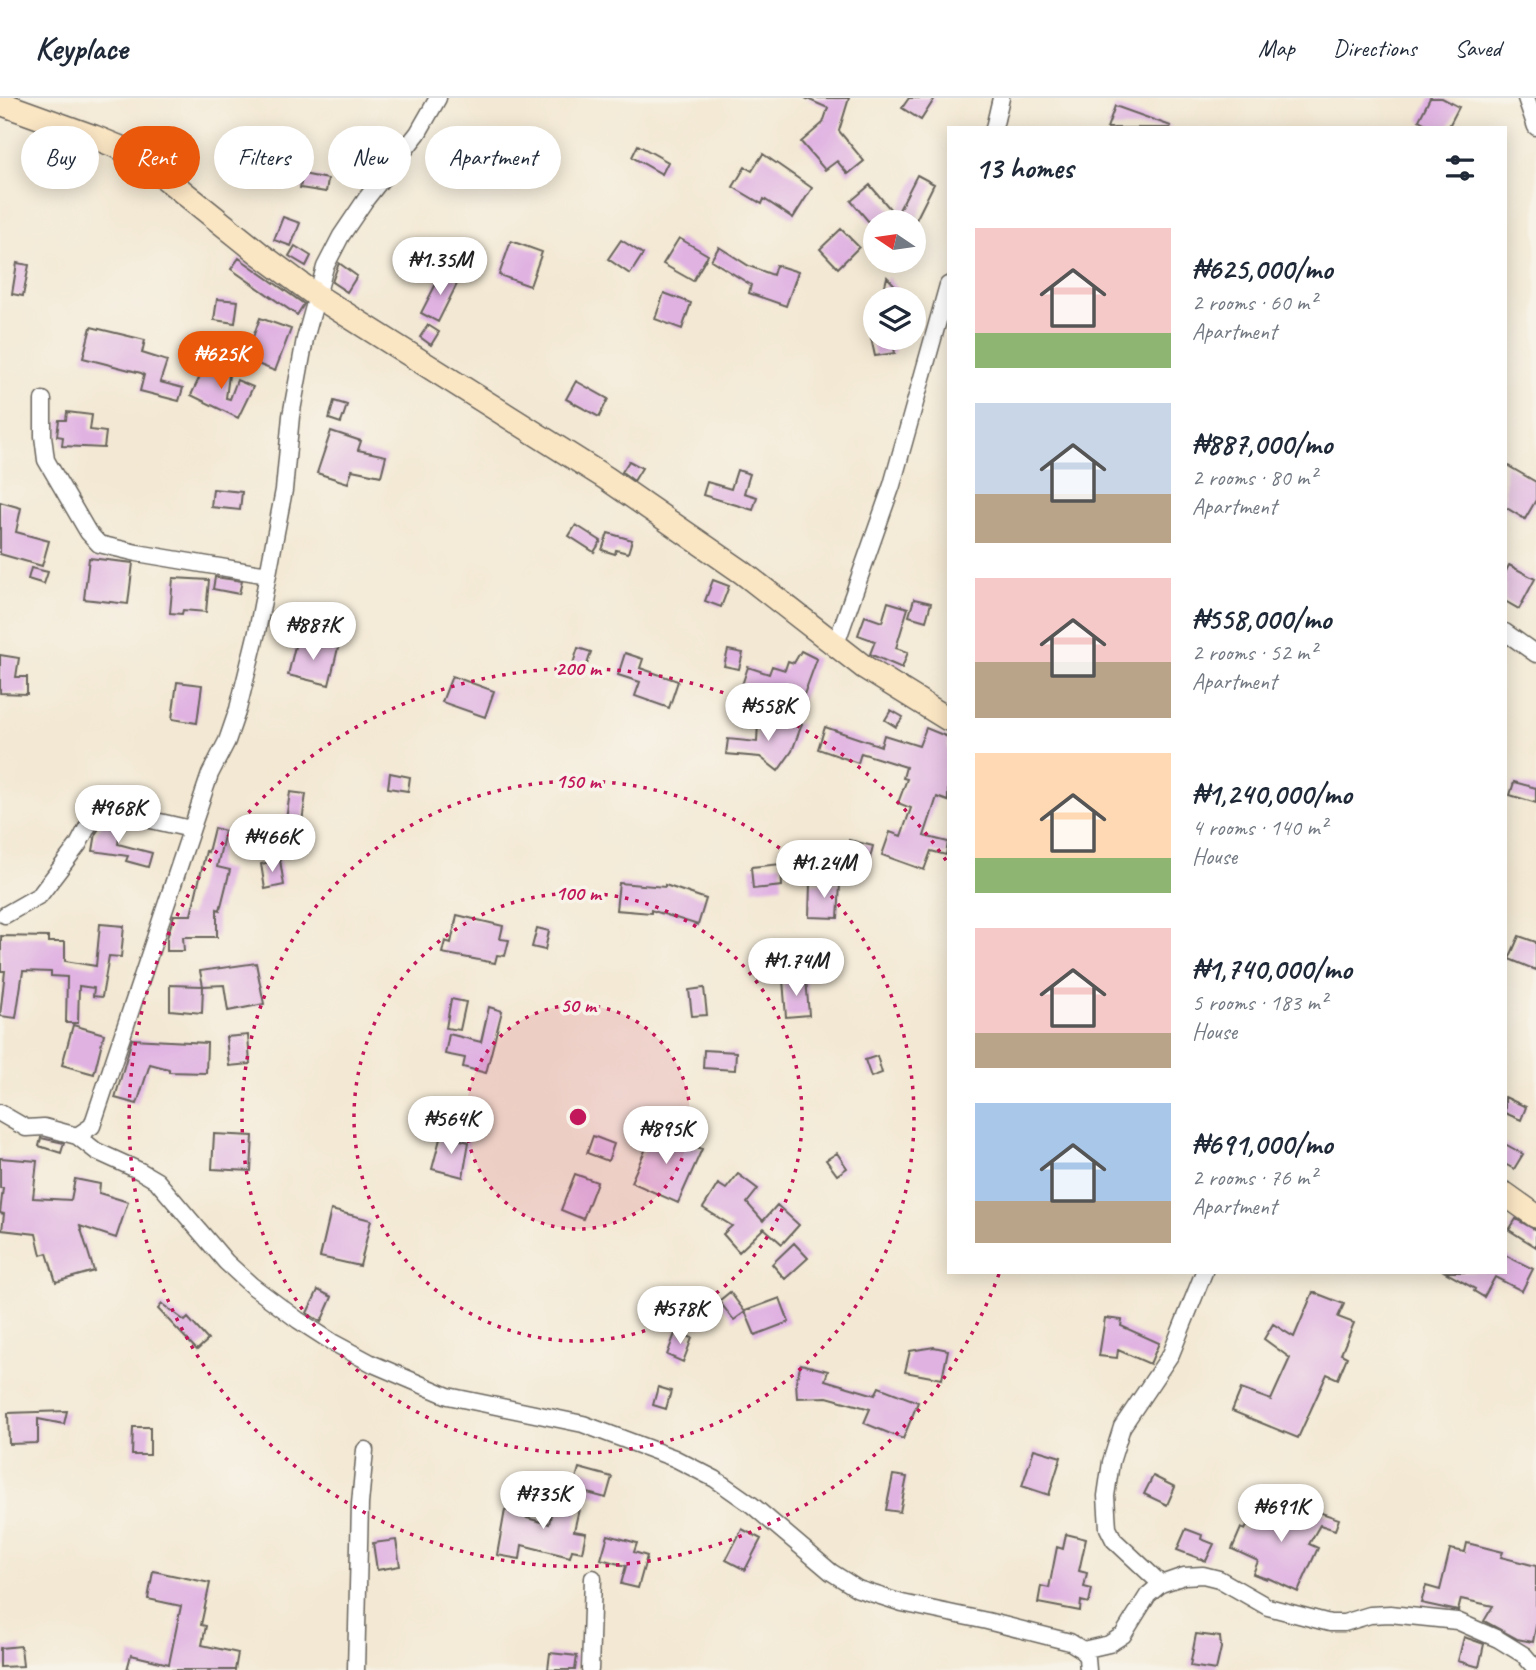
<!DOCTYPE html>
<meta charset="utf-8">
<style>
:root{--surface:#fff;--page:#f6f6f7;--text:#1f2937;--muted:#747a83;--line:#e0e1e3;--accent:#ea580c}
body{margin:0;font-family:Caveat,sans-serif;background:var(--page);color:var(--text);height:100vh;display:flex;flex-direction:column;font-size:26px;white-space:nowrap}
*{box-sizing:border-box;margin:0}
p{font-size:23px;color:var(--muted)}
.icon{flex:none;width:38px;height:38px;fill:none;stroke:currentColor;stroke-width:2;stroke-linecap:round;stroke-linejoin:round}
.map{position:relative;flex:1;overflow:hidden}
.details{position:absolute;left:947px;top:28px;width:560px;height:1148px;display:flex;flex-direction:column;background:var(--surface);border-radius:0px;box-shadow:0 4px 18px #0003}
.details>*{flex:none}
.guide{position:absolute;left:21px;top:28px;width:665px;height:63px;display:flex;gap:14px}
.needle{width:46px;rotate:283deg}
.controls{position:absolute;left:863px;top:112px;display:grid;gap:14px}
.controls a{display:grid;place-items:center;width:63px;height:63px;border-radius:50%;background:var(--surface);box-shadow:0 4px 18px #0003;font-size:35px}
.price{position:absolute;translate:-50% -60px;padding:0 16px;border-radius:24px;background:#fff;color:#222;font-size:23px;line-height:46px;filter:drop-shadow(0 2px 4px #0008)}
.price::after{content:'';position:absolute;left:50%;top:42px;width:21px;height:16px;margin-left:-10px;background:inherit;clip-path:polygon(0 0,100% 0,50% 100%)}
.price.selected{background:var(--accent);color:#fff}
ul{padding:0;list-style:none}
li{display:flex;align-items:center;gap:21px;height:175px;padding:0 28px}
li span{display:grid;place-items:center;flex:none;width:196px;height:140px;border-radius:0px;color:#555}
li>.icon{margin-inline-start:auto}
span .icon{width:84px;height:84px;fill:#fffc;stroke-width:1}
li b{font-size:30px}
h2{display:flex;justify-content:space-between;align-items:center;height:84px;padding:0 28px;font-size:30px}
.pill{padding:0 24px;border-radius:32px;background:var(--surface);box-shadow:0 4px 18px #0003;font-size:24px;line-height:63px}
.pill.selected{background:var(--accent);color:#fff}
header{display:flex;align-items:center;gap:42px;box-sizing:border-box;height:98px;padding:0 35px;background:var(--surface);border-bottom:2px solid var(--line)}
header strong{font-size:33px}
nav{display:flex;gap:38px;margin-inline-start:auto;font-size:24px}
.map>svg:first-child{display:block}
</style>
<header>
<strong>Keyplace</strong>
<nav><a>Map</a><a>Directions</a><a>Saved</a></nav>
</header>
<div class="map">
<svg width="1536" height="1572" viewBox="0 0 1536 1572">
<rect width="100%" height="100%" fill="#f7f3e8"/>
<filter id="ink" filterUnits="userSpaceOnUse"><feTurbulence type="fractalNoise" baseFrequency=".0143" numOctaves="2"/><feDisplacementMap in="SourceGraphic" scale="14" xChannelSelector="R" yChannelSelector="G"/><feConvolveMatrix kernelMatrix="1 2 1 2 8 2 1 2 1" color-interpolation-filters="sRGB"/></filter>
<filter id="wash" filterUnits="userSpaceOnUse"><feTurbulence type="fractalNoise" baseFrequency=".00686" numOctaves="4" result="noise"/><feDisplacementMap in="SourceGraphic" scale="28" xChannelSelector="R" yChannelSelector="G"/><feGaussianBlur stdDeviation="1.57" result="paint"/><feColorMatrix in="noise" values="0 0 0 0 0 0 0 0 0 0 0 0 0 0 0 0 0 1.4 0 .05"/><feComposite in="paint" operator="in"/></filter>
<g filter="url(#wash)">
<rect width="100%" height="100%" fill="#f3e8d3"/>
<g id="blocks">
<path fill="#e0b2e2" d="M805 0H849L839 33 864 63 848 76 837 63 825 72 801 44 823 25 828 10Z
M909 0H935L921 22 902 10Z
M1430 0H1442L1459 9 1448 30H1433L1419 22Z
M1115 8 1171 28 1170 30H1107Z
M638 47 668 64 662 76 632 59Z
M763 56 812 90 793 120 764 101 762 106 733 89 745 69 752 73Z
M303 76 328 81 326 94 300 90Z
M917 77 934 86 915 124H869L851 103 870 87 896 118Z
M283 119 300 125 291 148 274 142Z
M841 131 859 149 838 170 820 151Z
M679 140 708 157 693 183 663 166Z
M621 142 643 156 630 176 608 161Z
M511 143 542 154 530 188 499 177Z
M420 144 445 157 438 172 412 158Z
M295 148 311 158 306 168 289 158Z
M719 149 749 168 773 177 776 167 798 174 786 208 749 195 751 187 711 162Z
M239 160 304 206 297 217 231 171Z
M17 165 29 167 23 198 12 196Z
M339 165 357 178 347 194 332 184Z
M442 174 459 182 438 224 421 215Z
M887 179 908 201H882Z
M664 195 691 205 682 231 655 221Z
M217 201 238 203 235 225 214 222Z
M260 220 291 231 275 273 245 261Z
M428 227 439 234 431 247 420 239Z
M91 229 145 242 142 255 167 263 160 284 183 290 179 303 140 293 144 277 141 275 83 260Z
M871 240H892L895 255 875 258Z
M206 266 229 277 226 300 230 301 237 282 253 289 238 320 191 297Z
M576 283 608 301 599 319 566 301Z
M334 303 347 307 341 325 329 321Z
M67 314 92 317 90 332 106 334 104 350 62 348 63 339 57 338 59 322H66Z
M331 333 361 343 358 352 386 358 381 378 352 372 348 385 317 375Z
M629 363 642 370 634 383 622 374Z
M1505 366 1536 384V402L1525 421 1505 409Z
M737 372 750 376 744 395 757 399 753 412 703 397 707 384 731 391Z
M213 391 242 394 240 412 211 409Z
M0 404 21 410 16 434 49 443 42 468 0 456Z
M576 427 601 443 594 454 569 438Z
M608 435 632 442 628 455 616 452 615 456 602 452Z
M89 460 133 465 128 506 84 501Z
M1509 467 1535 481 1519 511 1505 503V475Z
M31 470 48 474 44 486 28 481Z
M215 479 242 483 239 496 213 491Z
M173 480 209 482 206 514 183 512 182 516 170 515Z
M713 482 729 488 721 509 705 503Z
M914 501 931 505 926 523 909 518Z
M888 504 908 510 896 550 908 554 902 570 872 557 870 556 875 543 858 537 865 518 882 524Z
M297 540 338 550 329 587 288 577Z
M578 550 591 554 583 579 570 575Z
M728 552 743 555 739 571 724 568Z
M801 553 817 561 799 610 762 598 763 594 742 587 748 569 769 576 772 568 785 572 788 563 794 565Z
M625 555 643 561 640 570 678 583 669 610 635 598 640 584 618 577Z
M0 557 19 560 16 579H27V596L0 595Z
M452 578 494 593 485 619 442 604Z
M177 584 202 587 197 625 172 621Z
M891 612 903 619 896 629 885 622Z
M758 624 802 626 792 653 778 673 760 659 726 656 728 641 757 644Z
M825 629 881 648 884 637 919 648 926 630 948 639V703L937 699 924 738 948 744 946 757 931 753 924 772 882 757 890 734 901 738 911 710 898 705 907 681 903 680 906 669 861 655 858 665 818 651Z
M390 675 410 679 408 693 388 690Z
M1514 684 1536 690V705L1510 697Z
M290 694 306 696 301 731 285 729Z
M104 724 121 726 118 746 152 755 148 769 126 763 128 758 93 753 96 735Z
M214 730 225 733 217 769 230 772 220 812 217 811V839H183L184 853H167V840L174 817H191L206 753 208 754Z
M849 742 873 748 869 764 845 759Z
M280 762 284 787 265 791 261 766Z
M781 766 782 788 753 791 751 769Z
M619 785 665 789V787L706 801 698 827 651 812V815L616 812Z
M810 785 840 786 838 820 809 819Z
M457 817 503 828 500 841 509 842 505 858 497 857 495 865 442 855 445 843 451 845Z
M100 826 124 828 121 859 109 858 102 899 93 898 94 890 79 888 78 925H66L67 879 51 878V874L23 873 16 920 0 918 5 873H1V838L48 839V844H65V863L96 868Z
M537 830 549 833 545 852 532 849Z
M1519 838 1536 844V872L1509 861Z
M256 865 264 906 228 913 224 887 203 888 202 915 170 912V887L203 888 200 873Z
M806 880 809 917 786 919 783 882Z
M704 890 707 917 692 918 689 892Z
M451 901 466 904 460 932 446 930Z
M489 909 502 913 486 975 463 969 465 960 445 956 449 936 481 944Z
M73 927 104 936 94 976 62 967Z
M248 937 250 966 229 968 226 939Z
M132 941 207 945 206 975 169 974V971L150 966 137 1006 115 1000Z
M704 952 736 954 735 972 703 970Z
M877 958 882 975 871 979 865 962Z
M1505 999 1526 1009 1521 1022 1505 1015Z
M655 1030 702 1051 678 1105 631 1084Z
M214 1036 253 1038 251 1073 212 1071Z
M441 1037 469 1044 463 1079 432 1071Z
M593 1038 614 1046 608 1063 587 1055Z
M41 1040 64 1045 61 1055 39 1048Z
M1505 1046 1523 1056 1514 1071 1505 1066Z
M837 1055 847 1070 837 1077 826 1062Z
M0 1060 37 1063 33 1100 71 1102 75 1081 100 1086 99 1095 128 1104 116 1140 80 1128 94 1173 56 1184 47 1155 41 1157 36 1136 2 1132 4 1116 0 1115 3 1090H0Z
M575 1076 597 1084 583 1121 561 1112Z
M738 1076 758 1091 747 1105 763 1123 777 1107 799 1127 782 1146 764 1130 739 1154 723 1136 732 1128 703 1110 718 1086 726 1091Z
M331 1112 371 1122 360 1168 320 1159Z
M1516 1121 1536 1132V1149L1509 1132Z
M794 1145 808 1160 785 1181 772 1166Z
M1505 1157 1533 1171 1522 1193 1495 1179 1484 1199 1474 1193 1475 1191 1445 1174H1505Z
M318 1192 332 1199 321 1224 307 1215Z
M730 1194 745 1214 734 1222 719 1203Z
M1313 1194 1344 1206 1338 1219 1354 1225 1341 1256 1347 1259 1338 1281 1327 1276 1298 1340 1232 1313 1241 1291 1271 1302 1290 1260 1264 1241 1273 1226 1294 1239Z
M780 1200 789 1224 755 1237 745 1213Z
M162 1206 185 1223 188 1220 208 1242 197 1252 158 1211Z
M1105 1220 1122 1222 1121 1228 1159 1245 1150 1266 1118 1252 1117 1260 1099 1258Z
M676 1233 692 1240 683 1264 667 1257Z
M934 1249 948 1252 942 1281 905 1274 910 1253Z
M801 1266 828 1273 825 1282 875 1297 879 1289 918 1304 903 1341 864 1325 870 1311 827 1299 797 1300 796 1283Z
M658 1289 671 1293 666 1311 653 1307Z
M67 1313 64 1326 38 1321V1345L9 1346 8 1315Z
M133 1329H150V1357H132Z
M1034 1351 1061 1359 1049 1397 1022 1388Z
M579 1370 612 1379 606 1400 573 1391Z
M893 1377 907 1379 900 1414 886 1412Z
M1153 1378 1175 1389 1167 1407 1144 1396Z
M555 1397 581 1402 574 1433 586 1435 582 1454 572 1452 570 1459 522 1447 520 1461 497 1457 505 1412 528 1417 527 1420 549 1426Z
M1261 1402 1308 1426 1313 1412 1339 1421 1335 1432 1320 1427 1309 1446 1318 1450 1298 1494 1268 1480 1267 1481 1253 1476 1258 1463 1232 1451 1241 1430 1245 1432Z
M742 1431 761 1441 745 1472 726 1462Z
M1186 1431 1202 1437 1201 1441 1214 1446 1206 1463 1177 1452Z
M1066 1436 1086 1441 1079 1473 1087 1475 1084 1489 1092 1491 1089 1505 1081 1503 1080 1513 1038 1505 1041 1488 1049 1490 1057 1449 1063 1451Z
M608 1437 637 1445 634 1454 647 1458 638 1490 621 1486 626 1468 601 1461Z
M396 1442 400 1468 377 1472 373 1445Z
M1467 1445 1503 1454 1501 1459 1536 1468V1528L1533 1544 1517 1541 1484 1523 1493 1508 1461 1501 1458 1513 1421 1505 1426 1488 1440 1492 1450 1451 1465 1454Z
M153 1473 210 1485 201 1527 206 1528 202 1547 238 1555 235 1572H127L131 1557 169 1566 181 1508 148 1501Z
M1196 1536 1220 1539 1221 1550 1216 1572 1190 1568Z
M1464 1539 1484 1546 1479 1569 1458 1563Z
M21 1548 23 1568 0 1569V1550Z
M550 1555 577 1558 575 1572H548Z"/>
</g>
</g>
<g filter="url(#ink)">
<use href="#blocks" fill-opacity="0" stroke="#67635c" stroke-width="2"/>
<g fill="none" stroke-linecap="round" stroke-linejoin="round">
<g stroke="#67635c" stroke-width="19">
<path id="street" d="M1526 0 1536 29
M994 30 1001 0
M43 302V338L46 362 88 434 99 446 137 455 268 477
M1505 534 1536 556
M836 546 892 387 948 187
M5 817 40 797 78 747 91 722 100 714 111 713 191 731
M0 1015 26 1030 44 1029 77 1038 92 1028 210 676 227 643 238 611 257 534 284 392 291 318 305 241 325 169 341 138 366 101 418 35 438 0
M77 1038 96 1053 140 1073 157 1083 226 1164 251 1187 298 1222 332 1244 373 1266 448 1298 583 1326 674 1360 715 1381 752 1407 831 1474 858 1491 902 1505 987 1523 1070 1544 1083 1552 1087 1560 1088 1572
M1161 1486 1114 1442 1108 1430 1106 1398 1111 1364 1122 1329 1171 1256 1204 1174
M1083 1552 1109 1546 1123 1537 1148 1497 1161 1486 1184 1478 1203 1477 1219 1481 1268 1509 1330 1525H1344L1370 1517 1390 1516 1457 1523 1498 1541 1524 1557 1536 1571
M356 1572 360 1406 365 1352
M590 1572 593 1480"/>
</g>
<g stroke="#67635c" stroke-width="26">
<path id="secondary" d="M0 5 94 39 121 50 148 66 260 156 317 198 606 380 742 474 864 569 948 621
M1505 1096 1536 1118"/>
</g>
<use href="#street" stroke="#fff" stroke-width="16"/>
<use href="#secondary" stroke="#fbe6c4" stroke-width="23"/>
</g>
</g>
<circle cx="578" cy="1019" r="112" fill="#c2185b" fill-opacity=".12"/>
<g fill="none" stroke="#c2185b" stroke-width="3.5" stroke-dasharray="3.5 7">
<circle cx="578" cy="1019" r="112"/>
<circle cx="578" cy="1019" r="224"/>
<circle cx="578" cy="1019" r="336"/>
<path d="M999 1176A449 449 0 1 1 948 765"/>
</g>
<circle cx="578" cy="1019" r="10" fill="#c2185b" stroke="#f7f3e8" stroke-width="3.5"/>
<g font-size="21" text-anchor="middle" font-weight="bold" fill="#c2185b" stroke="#f7f3e8" stroke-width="7" stroke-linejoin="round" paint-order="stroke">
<text x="578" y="577">200 m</text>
<text x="578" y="690">150 m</text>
<text x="578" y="802">100 m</text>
<text x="578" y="914">50 m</text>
</g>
</svg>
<div class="controls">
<a><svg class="needle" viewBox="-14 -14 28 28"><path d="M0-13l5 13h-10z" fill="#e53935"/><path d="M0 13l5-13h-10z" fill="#747a83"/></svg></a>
<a><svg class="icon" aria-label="layers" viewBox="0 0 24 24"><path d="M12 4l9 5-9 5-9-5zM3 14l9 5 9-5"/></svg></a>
</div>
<b class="price" style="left:440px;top:199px">₦1.35M</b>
<b class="price selected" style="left:221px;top:293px">₦625K</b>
<b class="price" style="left:313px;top:564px">₦887K</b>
<b class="price" style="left:768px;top:645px">₦558K</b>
<b class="price" style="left:118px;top:747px">₦968K</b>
<b class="price" style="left:272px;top:776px">₦466K</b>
<b class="price" style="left:824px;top:802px">₦1.24M</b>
<b class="price" style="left:796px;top:900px">₦1.74M</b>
<b class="price" style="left:451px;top:1058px">₦564K</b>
<b class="price" style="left:666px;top:1068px">₦895K</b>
<b class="price" style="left:680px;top:1248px">₦578K</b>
<b class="price" style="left:543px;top:1433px">₦735K</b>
<b class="price" style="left:1281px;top:1446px">₦691K</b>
<div class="guide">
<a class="pill">Buy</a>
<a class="pill selected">Rent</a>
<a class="pill">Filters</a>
<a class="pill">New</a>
<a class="pill">Apartment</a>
</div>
<section class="details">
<h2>13 homes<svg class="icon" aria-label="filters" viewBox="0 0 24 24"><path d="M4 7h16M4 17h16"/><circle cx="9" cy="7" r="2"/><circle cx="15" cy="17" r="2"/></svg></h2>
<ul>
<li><span style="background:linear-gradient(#f6c9c9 75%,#8fb573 0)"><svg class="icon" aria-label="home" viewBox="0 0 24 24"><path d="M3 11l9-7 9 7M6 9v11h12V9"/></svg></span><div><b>₦625,000/mo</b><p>2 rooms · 60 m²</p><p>Apartment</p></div></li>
<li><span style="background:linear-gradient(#c9d6e8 65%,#b9a48a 0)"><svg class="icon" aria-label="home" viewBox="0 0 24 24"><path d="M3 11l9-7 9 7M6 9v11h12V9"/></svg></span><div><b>₦887,000/mo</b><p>2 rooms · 80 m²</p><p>Apartment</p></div></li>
<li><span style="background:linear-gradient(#f6c9c9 60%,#b9a48a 0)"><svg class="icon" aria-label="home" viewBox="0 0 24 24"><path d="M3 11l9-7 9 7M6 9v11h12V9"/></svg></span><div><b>₦558,000/mo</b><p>2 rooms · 52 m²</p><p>Apartment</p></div></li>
<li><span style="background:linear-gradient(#ffd9b3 75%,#8fb573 0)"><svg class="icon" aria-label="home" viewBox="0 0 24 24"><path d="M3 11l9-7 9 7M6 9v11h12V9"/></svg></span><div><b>₦1,240,000/mo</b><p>4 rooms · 140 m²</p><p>House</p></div></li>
<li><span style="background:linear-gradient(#f6c9c9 75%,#b9a48a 0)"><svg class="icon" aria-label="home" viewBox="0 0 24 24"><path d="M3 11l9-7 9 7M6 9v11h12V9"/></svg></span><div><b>₦1,740,000/mo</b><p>5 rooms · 183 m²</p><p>House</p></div></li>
<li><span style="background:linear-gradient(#a9c7e8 70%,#b9a48a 0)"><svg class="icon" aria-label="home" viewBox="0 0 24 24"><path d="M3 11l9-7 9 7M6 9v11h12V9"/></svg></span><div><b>₦691,000/mo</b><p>2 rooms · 76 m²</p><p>Apartment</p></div></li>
</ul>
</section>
</div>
